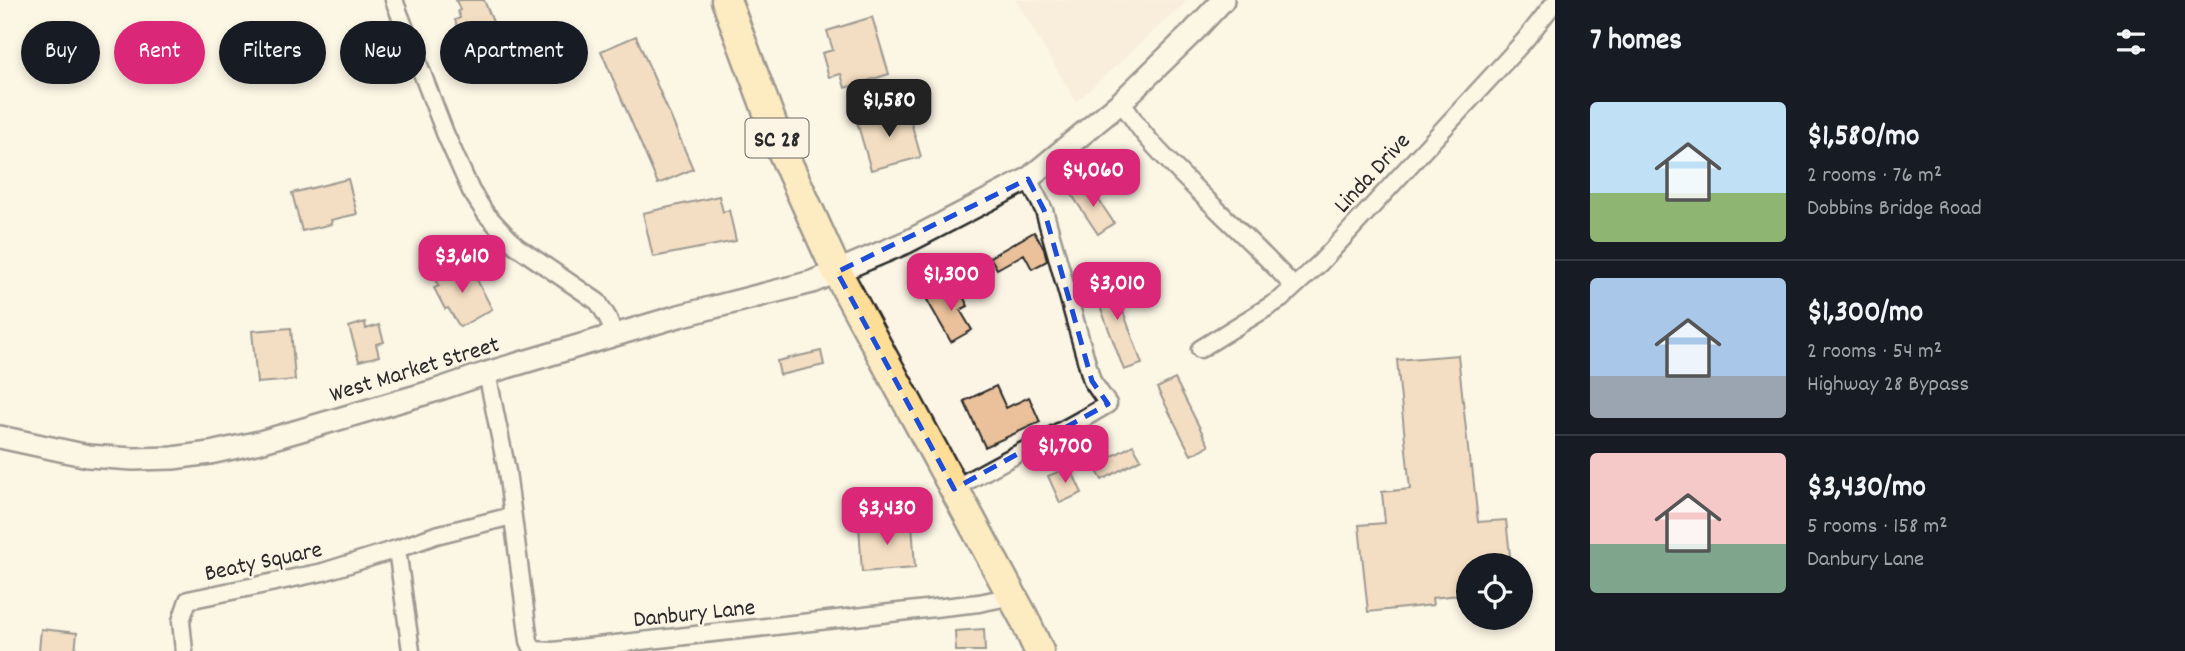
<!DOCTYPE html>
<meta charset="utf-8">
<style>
:root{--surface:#171b24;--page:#242831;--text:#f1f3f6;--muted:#9ea1a6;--line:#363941;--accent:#db2777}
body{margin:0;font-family:Dekko,sans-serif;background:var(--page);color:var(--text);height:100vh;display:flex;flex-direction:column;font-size:26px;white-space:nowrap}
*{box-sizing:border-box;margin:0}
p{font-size:23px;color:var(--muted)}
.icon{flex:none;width:38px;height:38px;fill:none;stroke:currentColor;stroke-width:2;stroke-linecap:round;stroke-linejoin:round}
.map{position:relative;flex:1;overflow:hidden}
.details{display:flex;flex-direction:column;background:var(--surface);width:630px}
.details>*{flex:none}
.guide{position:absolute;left:21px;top:21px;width:665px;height:63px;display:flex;gap:14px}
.tools{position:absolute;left:1456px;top:553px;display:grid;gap:14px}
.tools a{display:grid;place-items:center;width:77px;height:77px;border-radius:50%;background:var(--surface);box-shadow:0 4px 10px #0003;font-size:35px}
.price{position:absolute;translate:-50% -60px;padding:0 16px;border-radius:14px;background:var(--accent);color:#fff;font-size:23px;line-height:46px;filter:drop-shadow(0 2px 4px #0008)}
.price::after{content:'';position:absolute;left:50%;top:42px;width:21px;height:16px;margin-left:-10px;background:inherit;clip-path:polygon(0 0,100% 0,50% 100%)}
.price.active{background:#222;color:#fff}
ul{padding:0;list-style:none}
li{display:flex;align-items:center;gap:21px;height:175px;padding:0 35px}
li+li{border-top:2px solid var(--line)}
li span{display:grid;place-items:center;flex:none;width:196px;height:140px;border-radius:7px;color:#555}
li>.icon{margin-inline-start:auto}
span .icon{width:84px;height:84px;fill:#fffc;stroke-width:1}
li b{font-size:30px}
h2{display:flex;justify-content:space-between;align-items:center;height:84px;padding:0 35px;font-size:30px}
.tag{padding:0 24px;border-radius:32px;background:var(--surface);box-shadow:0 4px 10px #0003;font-size:24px;line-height:63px}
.tag.active{background:var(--accent);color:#fff}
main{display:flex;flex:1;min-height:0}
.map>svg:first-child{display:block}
</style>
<main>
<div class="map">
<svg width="1555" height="651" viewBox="0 0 1555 651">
<rect width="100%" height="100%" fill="#fcf5e5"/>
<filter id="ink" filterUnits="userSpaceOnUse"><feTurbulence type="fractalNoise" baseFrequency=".0143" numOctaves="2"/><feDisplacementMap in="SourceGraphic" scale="14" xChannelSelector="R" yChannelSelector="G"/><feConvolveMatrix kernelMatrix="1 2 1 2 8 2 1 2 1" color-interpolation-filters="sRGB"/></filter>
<g filter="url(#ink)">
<path fill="#f7e5ce" d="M1016 0H1188L1076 102Z"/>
<path fill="#eac19a" stroke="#2b2b2b" stroke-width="2" d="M456 0H484L507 56 477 68 465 38 462 39 455 20 460 18 458 11 460 10Z
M872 17 889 74 845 88 841 74 829 77 822 53 833 50 827 31Z
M636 36 693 169 658 184 601 51Z
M907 108 921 157 871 170 857 122Z
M348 179 357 214 331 220 332 224 302 231 292 193Z
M1088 184 1114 223 1098 234 1072 195Z
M719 196 723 212 729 210 736 241 653 257 643 213Z
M1034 232 1044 248 1047 261 1032 269 1024 254 997 269 990 257Z
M468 262 492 309 460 327 448 308 445 309 434 288 439 286 435 280Z
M1110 275 1142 364 1124 370 1091 282Z
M957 285 968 306 960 310 972 330 951 342 927 300Z
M365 322 366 329 379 325 384 342 376 344 379 356 359 361 349 327Z
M291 328 295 380 257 383 252 331Z
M821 351 824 365 780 375 777 361Z
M1458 355 1470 467 1472 466 1478 522 1506 520 1511 564 1468 565V594L1432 598 1433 605 1368 612 1359 525 1385 523 1382 492 1410 489 1397 360Z
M1175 379 1209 446 1191 455 1157 388Z
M996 386 1006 408 1029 397 1040 422 985 447 964 401Z
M1133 445 1141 459 1102 480 1094 466Z
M1070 467 1082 493 1060 503 1048 476Z
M912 522 915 568 862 572 859 525Z
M41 629 77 633 75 651H39Z
M984 629 985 651H956L955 631Z"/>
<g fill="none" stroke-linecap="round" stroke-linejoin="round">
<g stroke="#2b2b2b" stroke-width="21">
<path id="street" d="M394 0 445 133 471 191 486 214 516 246 598 302 608 318 615 337
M1121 102C1131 115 1139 129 1150 141 1195 192 1248 236 1294 287
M1200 349 1281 299 1320 263 1525 40 1555 2
M487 373 507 471 529 641 533 650 553 651 979 603 1013 596
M954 489C1004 459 1058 435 1108 404L1092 381 1044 210 1028 179
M397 549 411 651
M184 651 181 621 188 600 323 572 397 549 436 535 512 516"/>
</g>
<g stroke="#2b2b2b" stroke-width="26">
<path id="secondary" d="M0 437 88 456 133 459 173 458 210 453 260 442 434 391 487 373 679 316 812 282 907 242 1028 179 1121 102 1193 32 1223 0"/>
</g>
<g stroke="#2b2b2b" stroke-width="33">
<path id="highway" d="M726 0 783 153 837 272 1024 618 1039 651"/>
</g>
<use href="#street" stroke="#fcf5e5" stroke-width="16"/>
<use href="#secondary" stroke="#fcf5e5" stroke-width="21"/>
<use href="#highway" stroke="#fedd96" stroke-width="28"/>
</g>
</g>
<path d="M0 0H1555V651H0ZM1028 179 1044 210 1092 381 1108 404 954 489 837 272Z" fill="#fcf5e5" fill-opacity=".55" fill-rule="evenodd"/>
<path fill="none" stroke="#1d4ed8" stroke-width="5" stroke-dasharray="14 9" stroke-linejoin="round" d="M1028 179 1044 210 1092 381 1108 404 954 489 837 272Z"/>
<g text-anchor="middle" stroke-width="5" stroke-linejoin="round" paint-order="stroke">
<rect fill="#fcf5e5" stroke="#6a6863" stroke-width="2" x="745.5" y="118.5" width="63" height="39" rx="5"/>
<g font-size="23" font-weight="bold" fill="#2b2b2b">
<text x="777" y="146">SC 28</text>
</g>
<g font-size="24" fill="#2b2b2b" stroke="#fcf5e5">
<text transform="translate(1371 172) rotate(-47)" y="8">Linda Drive</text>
<text transform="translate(414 368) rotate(-17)" y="8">West Market Street</text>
<text transform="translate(263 560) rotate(-12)" y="8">Beaty Square</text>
<text transform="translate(694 612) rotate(-6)" y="8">Danbury Lane</text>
</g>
</g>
</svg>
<div class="tools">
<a><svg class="icon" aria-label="locate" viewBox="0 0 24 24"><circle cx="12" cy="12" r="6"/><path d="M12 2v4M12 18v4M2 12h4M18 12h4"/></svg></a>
</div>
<b class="price active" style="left:889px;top:139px">$1,580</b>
<b class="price" style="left:1093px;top:209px">$4,060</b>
<b class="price" style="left:462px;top:295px">$3,610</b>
<b class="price" style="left:951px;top:313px">$1,300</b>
<b class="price" style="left:1117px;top:322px">$3,010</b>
<b class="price" style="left:1065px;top:485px">$1,700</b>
<b class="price" style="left:887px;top:547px">$3,430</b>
<div class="guide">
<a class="tag">Buy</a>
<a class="tag active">Rent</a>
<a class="tag">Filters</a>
<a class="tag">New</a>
<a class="tag">Apartment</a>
</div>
</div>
<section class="details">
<h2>7 homes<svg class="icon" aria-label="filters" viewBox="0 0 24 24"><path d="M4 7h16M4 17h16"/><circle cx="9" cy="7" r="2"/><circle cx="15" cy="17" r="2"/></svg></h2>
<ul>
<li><span style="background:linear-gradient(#bfe0f5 65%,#8fb573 0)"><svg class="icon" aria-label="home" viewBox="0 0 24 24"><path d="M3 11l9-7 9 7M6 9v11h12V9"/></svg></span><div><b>$1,580/mo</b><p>2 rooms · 76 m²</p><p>Dobbins Bridge Road</p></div></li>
<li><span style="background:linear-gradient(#a9c7e8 70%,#9aa5b1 0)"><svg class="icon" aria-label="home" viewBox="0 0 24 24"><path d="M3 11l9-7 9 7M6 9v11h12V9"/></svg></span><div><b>$1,300/mo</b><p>2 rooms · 54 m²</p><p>Highway 28 Bypass</p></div></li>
<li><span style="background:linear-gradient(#f6c9c9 65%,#7fa58c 0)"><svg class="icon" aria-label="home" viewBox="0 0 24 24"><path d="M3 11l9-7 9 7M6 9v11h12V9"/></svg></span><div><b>$3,430/mo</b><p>5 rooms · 158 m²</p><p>Danbury Lane</p></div></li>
</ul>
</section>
</main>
